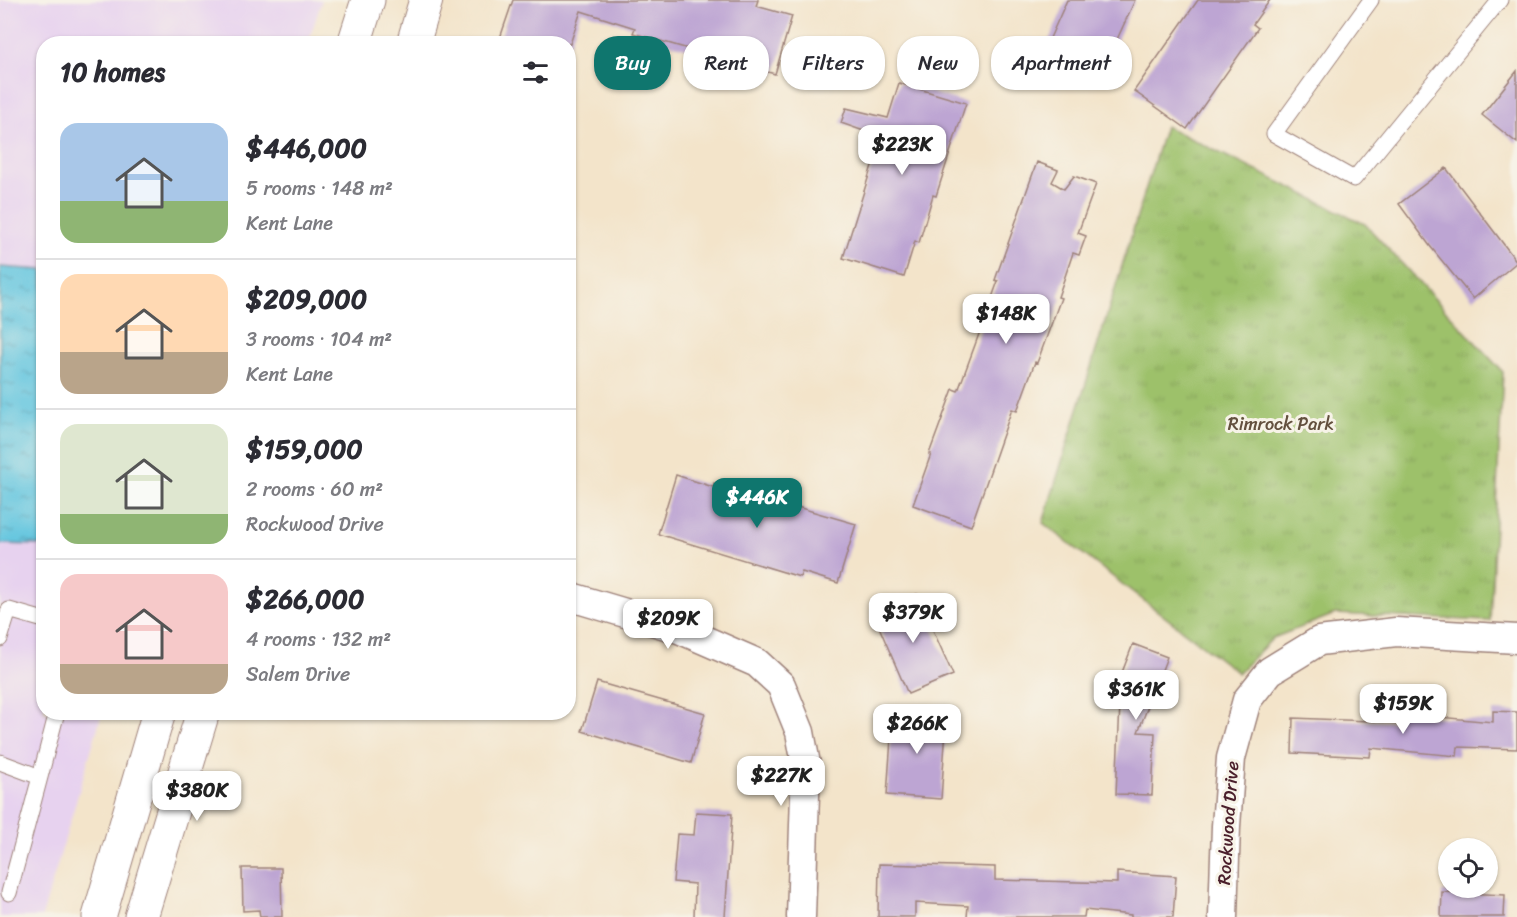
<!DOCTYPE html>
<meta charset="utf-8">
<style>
:root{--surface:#fff;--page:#f7f7f7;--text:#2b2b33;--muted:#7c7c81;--line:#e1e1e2;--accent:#0f766e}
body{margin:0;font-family:Sriracha,sans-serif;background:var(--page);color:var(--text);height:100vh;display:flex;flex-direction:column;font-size:22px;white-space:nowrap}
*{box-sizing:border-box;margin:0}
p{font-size:20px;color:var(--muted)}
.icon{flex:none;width:33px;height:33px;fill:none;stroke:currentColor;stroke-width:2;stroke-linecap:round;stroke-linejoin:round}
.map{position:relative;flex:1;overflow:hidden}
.details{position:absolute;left:36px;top:36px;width:540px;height:684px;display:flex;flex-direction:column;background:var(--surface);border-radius:24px;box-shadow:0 2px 4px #0004}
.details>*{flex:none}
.hud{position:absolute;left:594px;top:36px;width:570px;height:54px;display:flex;gap:12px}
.tools{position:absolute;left:1438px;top:838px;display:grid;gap:12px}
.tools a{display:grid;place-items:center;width:60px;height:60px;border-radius:50%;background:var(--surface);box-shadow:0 2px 4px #0004;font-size:30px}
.price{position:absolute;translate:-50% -51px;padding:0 14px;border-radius:12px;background:#fff;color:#222;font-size:20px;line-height:39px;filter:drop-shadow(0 2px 3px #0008)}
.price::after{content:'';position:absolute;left:50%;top:36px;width:18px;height:14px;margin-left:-9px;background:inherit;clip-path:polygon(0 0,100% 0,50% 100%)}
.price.current{background:var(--accent);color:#fff}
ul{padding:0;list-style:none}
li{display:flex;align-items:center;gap:18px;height:150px;padding:0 24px}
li+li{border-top:2px solid var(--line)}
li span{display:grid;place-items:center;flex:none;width:168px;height:120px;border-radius:18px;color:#555}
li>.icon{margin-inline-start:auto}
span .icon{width:72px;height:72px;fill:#fffc;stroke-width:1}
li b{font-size:26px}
h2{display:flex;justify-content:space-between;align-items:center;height:72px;padding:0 24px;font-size:26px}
.pill{padding:0 21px;border-radius:24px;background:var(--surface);box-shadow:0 2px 4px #0004;font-size:21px;line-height:54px}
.pill.current{background:var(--accent);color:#fff}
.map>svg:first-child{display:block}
</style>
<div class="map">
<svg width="1517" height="917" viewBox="0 0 1517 917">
<defs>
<pattern id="park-tufts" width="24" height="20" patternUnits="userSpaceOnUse" patternTransform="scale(1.5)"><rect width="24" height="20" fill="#9dc16a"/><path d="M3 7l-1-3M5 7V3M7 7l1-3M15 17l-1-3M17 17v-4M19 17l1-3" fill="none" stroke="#89a55c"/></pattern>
<pattern id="water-ripples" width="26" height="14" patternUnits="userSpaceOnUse" patternTransform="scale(1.5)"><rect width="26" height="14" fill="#61c5df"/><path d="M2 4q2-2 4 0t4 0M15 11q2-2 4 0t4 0" fill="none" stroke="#529fb5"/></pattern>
</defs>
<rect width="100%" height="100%" fill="#f7f3e8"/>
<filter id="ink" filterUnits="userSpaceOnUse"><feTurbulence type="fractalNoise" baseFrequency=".0167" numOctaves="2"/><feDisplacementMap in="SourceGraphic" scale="12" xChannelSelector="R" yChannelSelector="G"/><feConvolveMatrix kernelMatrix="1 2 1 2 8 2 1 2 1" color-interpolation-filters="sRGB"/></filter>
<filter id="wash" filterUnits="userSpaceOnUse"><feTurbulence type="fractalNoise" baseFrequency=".008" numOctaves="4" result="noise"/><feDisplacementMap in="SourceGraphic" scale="24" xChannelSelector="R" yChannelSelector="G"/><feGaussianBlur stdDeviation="1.35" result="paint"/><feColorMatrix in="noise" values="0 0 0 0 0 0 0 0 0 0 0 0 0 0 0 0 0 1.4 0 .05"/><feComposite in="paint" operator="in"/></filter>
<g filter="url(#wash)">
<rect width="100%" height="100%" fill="#f3e4ca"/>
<path fill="#e7d2ef" d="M0 0H322L308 43 44 44V712L102 713 42 917H0Z"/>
<path fill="url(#park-tufts)" stroke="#74704a" stroke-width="1.5" d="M1165 126 1365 224 1503 372 1490 621 1335 614 1273 638 1238 673 1043 523Z"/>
<path fill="url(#water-ripples)" stroke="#567285" stroke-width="1.5" d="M0 267 43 270V545L0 544Z"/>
<g id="blocks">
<path fill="#bda5d3" d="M513 0H758L756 6 792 16 775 74 633 33 635 28 581 11 570 44H498Z
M1067 0H1135L1098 81 1042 56Z
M1198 0H1270L1253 24 1258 28 1187 129 1134 91Z
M1517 71V143L1482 115Z
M899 83 966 103 936 196 933 195 919 243 915 241 904 277 843 258 881 137 841 123 846 108 888 118Z
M1037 162 1058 170 1052 182 1064 189 1074 176 1096 184 1078 233 1086 236 1079 255 1073 253 1058 297 1061 298 1037 363 1035 362 1017 411 1012 409 971 526 913 505 931 454H929L953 389 958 391 975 345 998 281 995 280Z
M1446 168 1517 262 1473 299 1430 246 1399 204Z
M676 475 713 487 714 483 856 524 838 583 802 572 800 577 658 534Z
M917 594 953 675 908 694 873 613Z
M1133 644 1167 657 1138 732 1155 733 1152 795 1116 794 1120 704 1111 701Z
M597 682 705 713 691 763 582 731Z
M893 711 947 715 941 799 887 795Z
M1493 711 1517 712V749L1458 747 1457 756 1371 748 1370 757 1292 753 1293 718 1394 722V713L1493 722Z
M696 812 732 814 725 917H694L695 884 673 882 677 834 694 835Z
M879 864 995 867V880L1117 883V872L1176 876 1173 917H1131V915L1085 910 1084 917H967L968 906 915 903V917H878Z
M242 868H281L282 917H260L259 910 243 911Z
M1442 892 1505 895 1504 917H1441Z"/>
</g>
</g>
<g filter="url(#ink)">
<use href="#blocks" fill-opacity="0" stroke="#9e827a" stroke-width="1.5"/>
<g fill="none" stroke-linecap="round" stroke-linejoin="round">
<g stroke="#9e827a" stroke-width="17">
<path id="service" d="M1371 0 1274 134 1354 179 1500 0
M0 639 9 610 44 620
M0 762 40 777 9 893
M40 777 57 712"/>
</g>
<g stroke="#9e827a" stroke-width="31">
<path id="minor" d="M568 596 679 629 757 663 781 685 800 732 806 764 801 917
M1223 917 1226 826 1231 758 1247 700 1270 671 1319 641 1396 632 1517 639"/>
</g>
<g stroke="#9e827a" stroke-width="35">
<path id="secondary" d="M354 44 368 0
M413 44 426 0
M99 917 159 712
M141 917 203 712"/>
</g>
<use href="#service" stroke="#fff" stroke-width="15"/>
<use href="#minor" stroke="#fff" stroke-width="28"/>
<use href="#secondary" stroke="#fff" stroke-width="33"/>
</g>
</g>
<g text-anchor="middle" stroke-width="6" stroke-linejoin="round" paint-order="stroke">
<g font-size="18" fill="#63503e" stroke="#f7f3e8">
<text x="1281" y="430">Rimrock Park</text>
</g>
<g font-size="18" fill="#4a1f2b" stroke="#f7f3e8">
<text transform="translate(1228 823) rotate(-86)" y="6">Rockwood Drive</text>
</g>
</g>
</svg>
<div class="tools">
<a><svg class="icon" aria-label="locate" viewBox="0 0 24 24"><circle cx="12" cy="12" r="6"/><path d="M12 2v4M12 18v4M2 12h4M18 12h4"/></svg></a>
</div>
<b class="price" style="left:902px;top:176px">$223K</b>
<b class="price" style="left:1006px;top:345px">$148K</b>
<b class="price current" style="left:757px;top:529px">$446K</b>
<b class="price" style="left:913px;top:644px">$379K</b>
<b class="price" style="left:668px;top:650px">$209K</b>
<b class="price" style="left:1136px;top:721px">$361K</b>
<b class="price" style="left:1403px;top:735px">$159K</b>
<b class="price" style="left:917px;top:755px">$266K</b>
<b class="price" style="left:781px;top:807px">$227K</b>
<b class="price" style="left:197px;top:822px">$380K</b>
<div class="hud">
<a class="pill current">Buy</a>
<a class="pill">Rent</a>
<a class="pill">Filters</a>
<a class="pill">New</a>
<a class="pill">Apartment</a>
</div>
<section class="details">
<h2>10 homes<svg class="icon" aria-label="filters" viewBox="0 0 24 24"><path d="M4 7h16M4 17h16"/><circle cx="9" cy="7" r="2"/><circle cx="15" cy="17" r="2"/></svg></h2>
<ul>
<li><span style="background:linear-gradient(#a9c7e8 65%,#8fb573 0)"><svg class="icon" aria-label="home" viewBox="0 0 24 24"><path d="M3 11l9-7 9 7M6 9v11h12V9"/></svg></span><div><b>$446,000</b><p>5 rooms · 148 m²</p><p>Kent Lane</p></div></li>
<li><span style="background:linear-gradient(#ffd9b3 65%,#b9a48a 0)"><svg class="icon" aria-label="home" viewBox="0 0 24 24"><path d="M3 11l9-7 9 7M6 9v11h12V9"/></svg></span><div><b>$209,000</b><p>3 rooms · 104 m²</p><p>Kent Lane</p></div></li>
<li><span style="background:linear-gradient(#dfe7d0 75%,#8fb573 0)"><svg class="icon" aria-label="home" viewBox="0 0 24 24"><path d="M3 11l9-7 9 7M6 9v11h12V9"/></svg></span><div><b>$159,000</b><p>2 rooms · 60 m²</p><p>Rockwood Drive</p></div></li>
<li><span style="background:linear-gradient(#f6c9c9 75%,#b9a48a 0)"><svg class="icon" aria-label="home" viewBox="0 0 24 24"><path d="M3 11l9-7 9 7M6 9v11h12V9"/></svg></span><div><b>$266,000</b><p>4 rooms · 132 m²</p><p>Salem Drive</p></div></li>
</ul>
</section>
</div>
